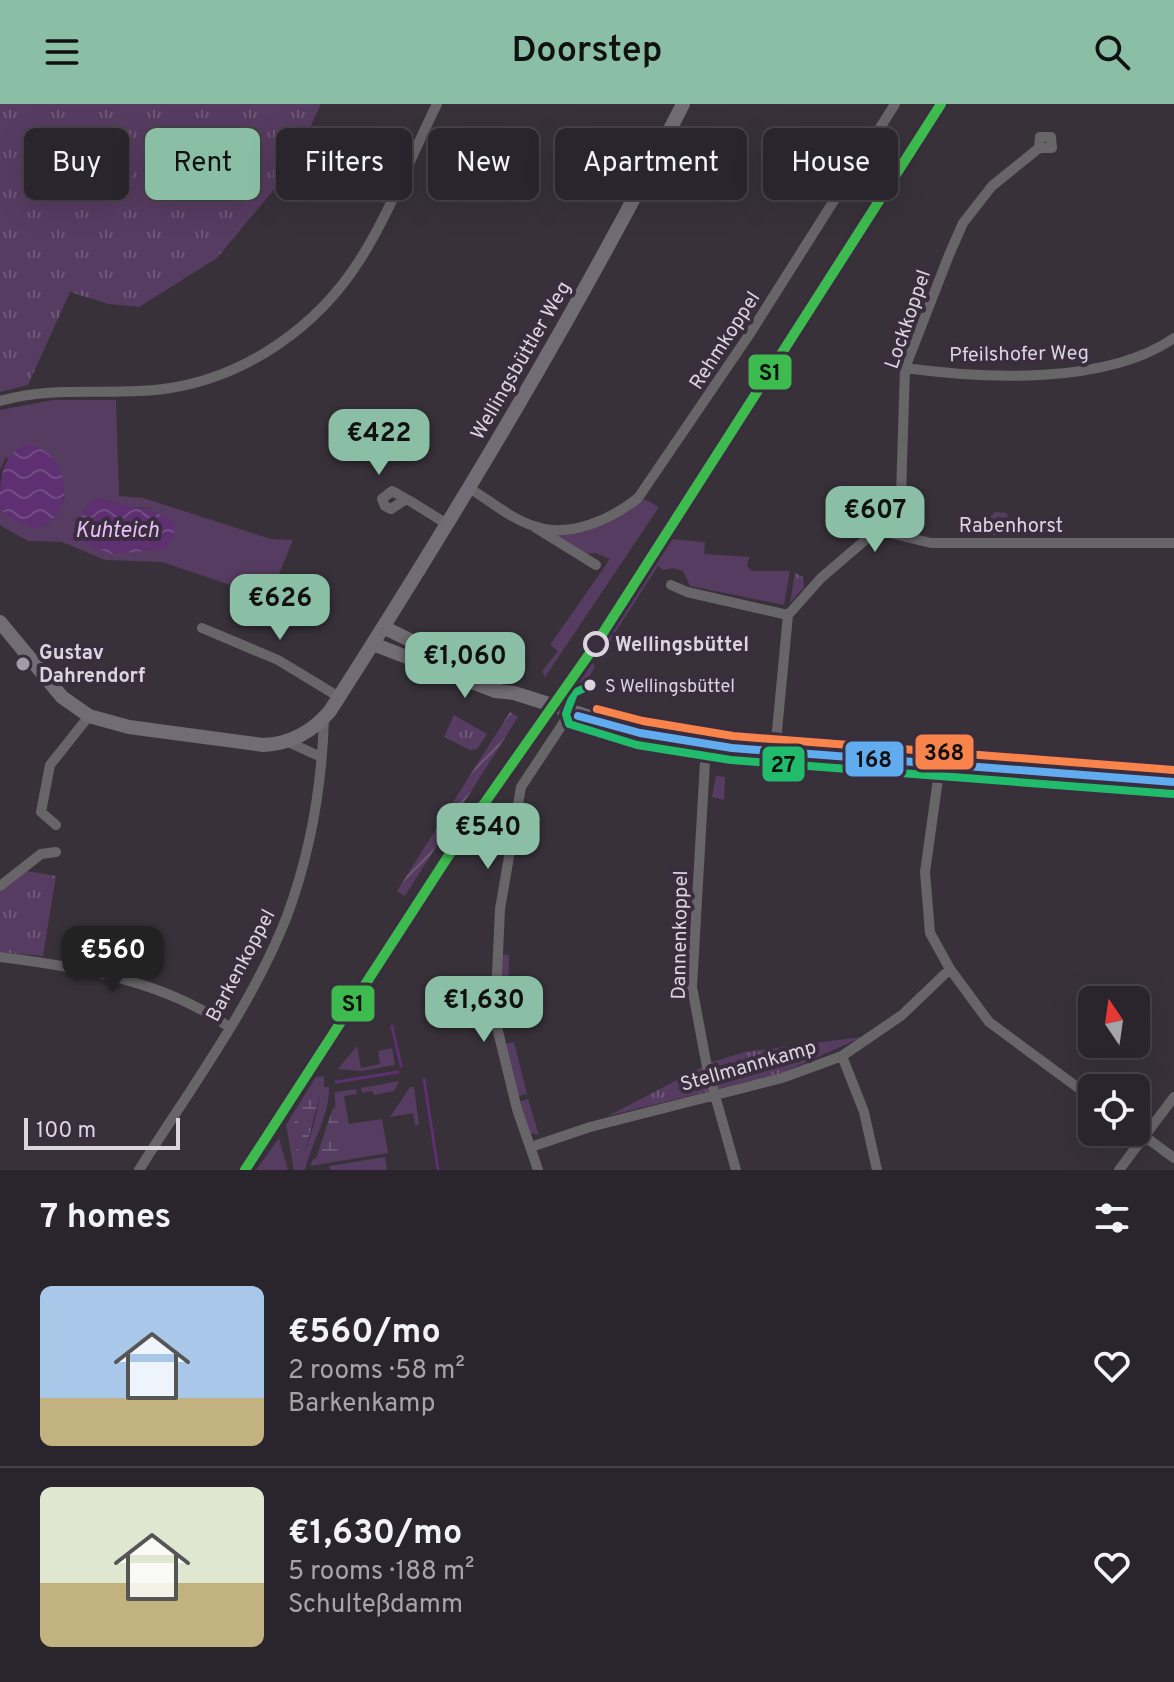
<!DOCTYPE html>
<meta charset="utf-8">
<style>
:root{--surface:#2a252c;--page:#322d34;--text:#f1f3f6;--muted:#a5a5a9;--line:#464248;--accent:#8abfa5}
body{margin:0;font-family:Overpass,sans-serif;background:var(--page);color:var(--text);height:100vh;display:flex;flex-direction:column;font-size:30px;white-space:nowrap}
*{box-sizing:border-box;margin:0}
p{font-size:26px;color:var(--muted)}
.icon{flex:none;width:44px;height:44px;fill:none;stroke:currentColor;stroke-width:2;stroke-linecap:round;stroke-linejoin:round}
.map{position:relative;height:1066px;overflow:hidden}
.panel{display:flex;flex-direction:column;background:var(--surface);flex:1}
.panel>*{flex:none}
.hud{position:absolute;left:24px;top:24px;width:1126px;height:72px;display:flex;gap:16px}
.needle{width:52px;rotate:347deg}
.tools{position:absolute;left:1078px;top:882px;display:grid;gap:16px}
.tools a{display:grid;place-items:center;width:72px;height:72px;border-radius:12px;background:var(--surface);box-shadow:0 8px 32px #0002,0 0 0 2px var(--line);font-size:40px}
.scale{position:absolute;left:24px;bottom:20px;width:156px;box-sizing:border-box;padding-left:8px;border:4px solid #dcd4df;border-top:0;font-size:22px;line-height:28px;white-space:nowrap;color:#dcd4df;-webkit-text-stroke:6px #392d3e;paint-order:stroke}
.price{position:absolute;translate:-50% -68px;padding:0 18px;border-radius:16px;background:var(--accent);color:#111;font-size:26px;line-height:52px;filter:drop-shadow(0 2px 4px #0008)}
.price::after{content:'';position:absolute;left:50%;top:48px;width:24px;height:18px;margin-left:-12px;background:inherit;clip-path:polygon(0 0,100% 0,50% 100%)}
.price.on{background:#222;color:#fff}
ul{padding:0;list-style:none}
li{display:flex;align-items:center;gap:24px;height:200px;padding:0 40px}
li+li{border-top:2px solid var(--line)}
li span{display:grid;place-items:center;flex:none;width:224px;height:160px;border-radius:12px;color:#555}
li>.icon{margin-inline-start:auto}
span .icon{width:96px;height:96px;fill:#fffc;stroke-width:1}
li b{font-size:34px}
h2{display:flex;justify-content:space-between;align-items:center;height:96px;padding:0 40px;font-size:34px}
.tag{padding:0 28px;border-radius:12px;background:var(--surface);box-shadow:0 8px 32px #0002,0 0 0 2px var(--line);font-size:28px;line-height:72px}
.tag.on{background:var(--accent);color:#111}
header{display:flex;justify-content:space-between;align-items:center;height:104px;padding:0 40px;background:var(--accent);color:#111;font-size:36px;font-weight:600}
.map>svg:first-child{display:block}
</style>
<header><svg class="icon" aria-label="menu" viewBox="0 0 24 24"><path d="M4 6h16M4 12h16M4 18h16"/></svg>Doorstep<svg class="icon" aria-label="search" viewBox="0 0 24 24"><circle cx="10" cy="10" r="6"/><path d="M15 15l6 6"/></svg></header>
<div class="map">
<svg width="1174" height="1066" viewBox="0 0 1174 1066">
<defs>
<pattern id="wetland-marsh" width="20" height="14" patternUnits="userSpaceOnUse" patternTransform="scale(2)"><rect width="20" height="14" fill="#573c61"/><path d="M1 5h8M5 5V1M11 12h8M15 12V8" fill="none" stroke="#6f5777"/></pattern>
<pattern id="park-tufts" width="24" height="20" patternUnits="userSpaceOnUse" patternTransform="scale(2)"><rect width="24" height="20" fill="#573c61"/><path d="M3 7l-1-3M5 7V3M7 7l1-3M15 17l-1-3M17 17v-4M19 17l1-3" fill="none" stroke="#6f5777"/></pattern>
<pattern id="garden-furrows" width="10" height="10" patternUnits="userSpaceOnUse" patternTransform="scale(2)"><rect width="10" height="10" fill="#573c61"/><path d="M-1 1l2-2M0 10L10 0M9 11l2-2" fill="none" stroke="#6f5777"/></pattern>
<pattern id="water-waves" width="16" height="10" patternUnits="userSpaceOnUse" patternTransform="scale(2)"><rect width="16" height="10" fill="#5e2f71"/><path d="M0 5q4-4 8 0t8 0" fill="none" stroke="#744c85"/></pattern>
</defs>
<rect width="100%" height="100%" fill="#38313a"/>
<path fill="#573c61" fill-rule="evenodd" d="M53 296H116L119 392 143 394 271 435 293 436 269 494 162 458 105 456 62 438 28 437 0 421V404L45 422 65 394 6 353 0 365V306ZM100 394 127 403 154 404 83 407Z
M644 395 659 403 545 573 542 567 558 547 550 541 610 455 595 449 584 450 551 431C591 425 613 423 644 395Z
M671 435 705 438 704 450 749 453 747 462 752 467H790L784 501 690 482 683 467 673 464 663 466 658 462 602 549H594L652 457Z
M591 554 595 563 584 581 571 584Z
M716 672 725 673 724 696 712 693Z
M502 851H509L508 896H499Z
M514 938 527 990 518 992 505 940Z
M357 942 361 964 380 960 378 947 392 944 395 961 362 967 338 965Z
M324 972V983H329C330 1011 311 1039 305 1066H294L286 1021 315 974ZM319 979C325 990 305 1054 298 1062L294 1018Z
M399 977 394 987 374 991 372 987 362 989 361 984Z
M410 983H414L419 1021H415L413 1009 390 1013Z
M356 985 357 990 344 992 349 1020 382 1015 388 1049 310 1062 313 1055 335 1052C346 1026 333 1010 335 988Z
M528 995 539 1031 530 1029 520 997Z
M279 1034 288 1066H256Z
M385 1053 387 1066H330L329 1062Z"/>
<path fill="url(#wetland-marsh)" d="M318 979 322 984 301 1062H298L294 1018Z
M339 1003C342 1022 344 1037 334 1053L315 1057 333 1004Z"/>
<path fill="url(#park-tufts)" d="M0 0H321L290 66 217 154 139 203 109 200 70 188 28 281 0 288Z
M995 408 1006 409 1014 420V431H988V415Z
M795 469 803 473 804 483 790 499Z
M454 611 487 630 477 645 470 646 444 633Z
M27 767 56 772 43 852 0 848V787Z
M862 933 782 969 608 1012 712 958 745 948Z"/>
<path fill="url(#garden-furrows)" d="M510 608 518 613 405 792 397 787Z"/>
<path fill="url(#water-waves)" d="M28 340C70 349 79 409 37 425L10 414 0 404C0 376 0 350 28 340Z
M100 394C130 406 148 400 175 419L174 431 165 445 112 450 83 439 77 427C81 412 84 400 100 394Z"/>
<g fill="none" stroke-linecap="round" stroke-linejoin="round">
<path stroke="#5e2f71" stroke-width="3" d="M392 922 401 962
M424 975 438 1066
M336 978 398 968"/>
<path stroke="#686569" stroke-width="10" d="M905 264C985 275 1106 281 1174 234
M0 297C54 281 109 292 164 285 245 274 318 223 361 154 391 106 412 50 437 0
M469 384C489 396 511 415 534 422 569 435 612 415 638 394L749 231 895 0
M406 395 391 405 385 402 382 395 392 387C398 390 404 394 410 397L447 420
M536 424 596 461
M877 426 895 406 901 391 905 264 949 151 963 119 992 82 1039 44H1052L1051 33H1040L1039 44
M671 481 687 488 788 511
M202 524 278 556 339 593
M286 637 321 653
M706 640 692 883 707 963 736 1066
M775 648 788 511 821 474 877 426 931 439H1174
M940 661 925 768 930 829 950 865 989 918 1092 994
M56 721 41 708 50 661 89 612
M0 782 41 750 56 748
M0 853C79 863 163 876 229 923
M842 952 864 1008 877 1066
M1136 1026 1174 1054
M531 1043 590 1023 782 974 842 952 902 911 950 865
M139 1066C190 985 252 902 287 812 310 750 322 680 324 614
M538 1066 517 1005 495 915 500 805 521 683 570 609
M1119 1066 1174 993"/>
<path stroke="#726d74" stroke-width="14" d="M0 518 62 593 89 612 129 623 263 641C290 640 313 627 330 607 456 410 577 209 683 0
M383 523 496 578
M373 540 495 587 514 589 640 629 732 644 1174 678"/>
<g stroke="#392d3e" stroke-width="14">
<path id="bus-1" d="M578 612 640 629 732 644 1174 678"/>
</g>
<g stroke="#392d3e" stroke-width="14">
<path id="bus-2" d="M591 581 574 589 566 610 569 620 637 641 731 656 1173 690"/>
</g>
<g stroke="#392d3e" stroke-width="14">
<path id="bus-3" d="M597 605 643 617 733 632 1174 666"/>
</g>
<use href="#bus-1" stroke="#60acee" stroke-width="8"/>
<use href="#bus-2" stroke="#20bc6c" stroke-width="8"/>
<use href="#bus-3" stroke="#f8844c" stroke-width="8"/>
<g stroke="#392d3e" stroke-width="16">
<path id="rail-1" d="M245 1066 460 734 592 546 941 0"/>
</g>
<use href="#rail-1" stroke="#3ebb4f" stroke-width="10"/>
</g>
<circle fill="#392d3e" stroke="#dcd4df" stroke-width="4" cx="596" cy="540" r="11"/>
<circle fill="#a39ba5" stroke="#392d3e" stroke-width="3" cx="23" cy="560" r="8"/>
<circle fill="#dcd4df" stroke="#392d3e" stroke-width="3" cx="590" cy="581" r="7"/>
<g text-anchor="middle" stroke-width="8" stroke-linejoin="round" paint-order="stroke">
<g font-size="18" fill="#dcd4df" stroke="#392d3e" text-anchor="start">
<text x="605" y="588">S Wellingsbüttel</text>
</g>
<g font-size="20" fill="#dcd4df" stroke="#392d3e">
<text transform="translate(907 215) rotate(-71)" y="7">Lockkoppel</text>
<text transform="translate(724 236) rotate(-57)" y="7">Rehmkoppel</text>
<text transform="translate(1019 249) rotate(-1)" y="7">Pfeilshofer Weg</text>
<text transform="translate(520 256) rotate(-60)" y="7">Wellingsbüttler Weg</text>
<text x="1011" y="428">Rabenhorst</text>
<text transform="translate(679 831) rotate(-89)" y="7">Dannenkoppel</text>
<text transform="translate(240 861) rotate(-62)" y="7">Barkenkoppel</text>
<text transform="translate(748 961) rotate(-16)" y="7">Stellmannkamp</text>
</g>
<g font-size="20" font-weight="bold" fill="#dcd4df" stroke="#392d3e" text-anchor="start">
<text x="615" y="547">Wellingsbüttel</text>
</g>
<g font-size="20" font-weight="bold" fill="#dcd4df" stroke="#392d3e" text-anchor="start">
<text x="39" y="555">Gustav<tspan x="39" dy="23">Dahrendorf</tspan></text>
</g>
<g font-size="22" font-style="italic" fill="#e8bef9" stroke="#392d3e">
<text x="117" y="433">Kuhteich</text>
</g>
</g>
<g stroke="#392d3e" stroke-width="3">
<rect x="747" y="249" width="46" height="38" rx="8" fill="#3ebb4f"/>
<rect x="914" y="629" width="61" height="38" rx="8" fill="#f8844c"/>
<rect x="844" y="636" width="61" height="38" rx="8" fill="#60acee"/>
<rect x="761" y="641" width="45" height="38" rx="8" fill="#20bc6c"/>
<rect x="330" y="880" width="46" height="39" rx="8" fill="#3ebb4f"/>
</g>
<g font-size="22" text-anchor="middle" font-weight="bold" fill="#111">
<text x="770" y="276">S1</text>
<text x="944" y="656">368</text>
<text x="874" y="663">168</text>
<text x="783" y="668">27</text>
<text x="353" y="907">S1</text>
</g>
</svg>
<div class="tools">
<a><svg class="needle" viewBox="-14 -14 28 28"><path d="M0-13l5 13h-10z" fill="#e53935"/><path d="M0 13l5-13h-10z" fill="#a5a5a9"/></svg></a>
<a><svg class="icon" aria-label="locate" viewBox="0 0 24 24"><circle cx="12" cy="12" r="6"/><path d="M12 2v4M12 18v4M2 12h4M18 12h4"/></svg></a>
</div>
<div class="scale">100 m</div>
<b class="price" style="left:379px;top:373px">€422</b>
<b class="price" style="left:875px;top:450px">€607</b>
<b class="price" style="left:280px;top:538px">€626</b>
<b class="price" style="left:465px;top:596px">€1,060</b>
<b class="price" style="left:488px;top:767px">€540</b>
<b class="price on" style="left:113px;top:890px">€560</b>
<b class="price" style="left:484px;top:940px">€1,630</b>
<div class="hud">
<a class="tag">Buy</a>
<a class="tag on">Rent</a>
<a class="tag">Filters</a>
<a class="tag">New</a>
<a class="tag">Apartment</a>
<a class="tag">House</a>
</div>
</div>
<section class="panel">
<h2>7 homes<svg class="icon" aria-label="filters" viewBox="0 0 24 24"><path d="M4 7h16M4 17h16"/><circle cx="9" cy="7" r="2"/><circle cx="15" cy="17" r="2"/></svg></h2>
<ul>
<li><span style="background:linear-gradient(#a9c7e8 70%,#c2b280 0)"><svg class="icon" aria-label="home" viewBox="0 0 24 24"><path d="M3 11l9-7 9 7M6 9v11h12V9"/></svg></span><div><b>€560/mo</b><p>2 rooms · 58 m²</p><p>Barkenkamp</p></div><svg class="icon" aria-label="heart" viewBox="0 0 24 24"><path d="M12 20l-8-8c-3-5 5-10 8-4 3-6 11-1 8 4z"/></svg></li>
<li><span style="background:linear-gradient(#dfe7d0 60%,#c2b280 0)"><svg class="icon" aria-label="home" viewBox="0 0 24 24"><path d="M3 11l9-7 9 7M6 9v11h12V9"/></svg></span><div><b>€1,630/mo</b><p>5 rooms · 188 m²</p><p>Schulteßdamm</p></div><svg class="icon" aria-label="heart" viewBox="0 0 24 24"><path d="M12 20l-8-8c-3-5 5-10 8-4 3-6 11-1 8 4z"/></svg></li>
</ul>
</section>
